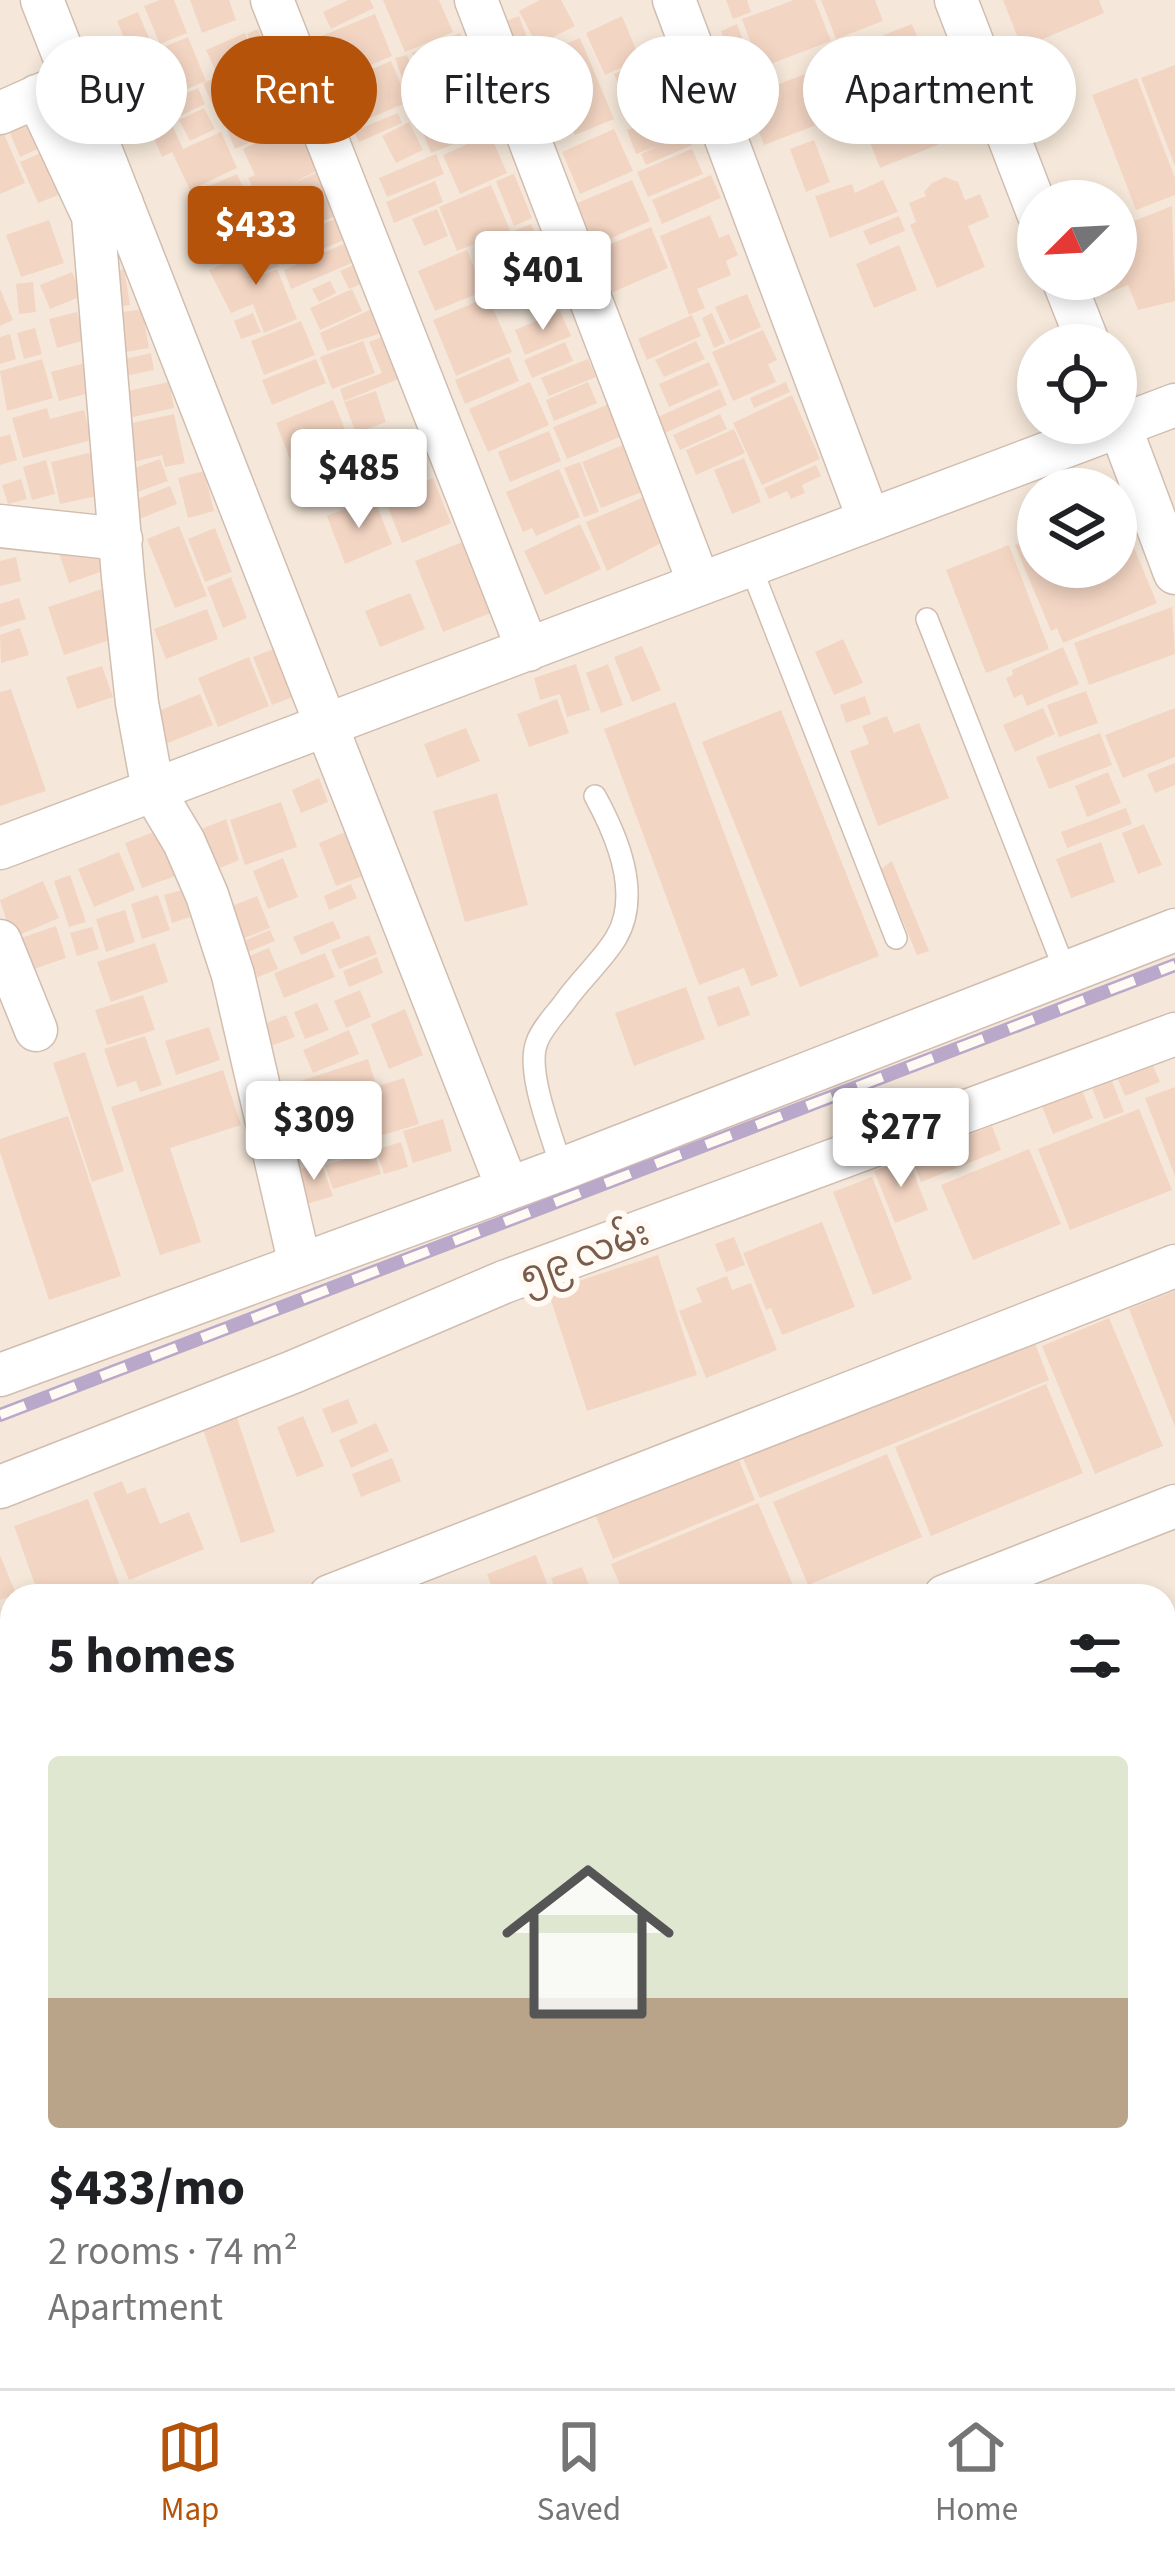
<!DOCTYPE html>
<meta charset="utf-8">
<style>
:root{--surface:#fff;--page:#f6f6f6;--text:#202124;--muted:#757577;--line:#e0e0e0;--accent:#b45309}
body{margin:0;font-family:"Source Sans 3","Noto Sans Myanmar",sans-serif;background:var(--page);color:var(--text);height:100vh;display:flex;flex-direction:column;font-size:45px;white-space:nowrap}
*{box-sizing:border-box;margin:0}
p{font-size:39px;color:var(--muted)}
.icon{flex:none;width:66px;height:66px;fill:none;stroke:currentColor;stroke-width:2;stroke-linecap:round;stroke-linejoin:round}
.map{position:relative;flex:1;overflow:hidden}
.details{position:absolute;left:0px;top:1584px;width:1176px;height:804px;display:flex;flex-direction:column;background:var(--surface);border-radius:36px 36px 0 0;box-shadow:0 6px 18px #0003}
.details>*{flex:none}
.banner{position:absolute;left:36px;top:36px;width:1104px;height:108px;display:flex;gap:24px}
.needle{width:78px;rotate:246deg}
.buttons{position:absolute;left:1017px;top:180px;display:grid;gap:24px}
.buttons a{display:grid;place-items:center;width:120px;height:120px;border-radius:50%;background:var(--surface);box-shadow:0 6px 18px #0003;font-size:60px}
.price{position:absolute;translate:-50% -102px;padding:0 27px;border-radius:12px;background:#fff;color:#222;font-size:39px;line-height:78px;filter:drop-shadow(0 3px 6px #0008)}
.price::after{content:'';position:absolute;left:50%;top:72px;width:36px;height:27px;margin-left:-18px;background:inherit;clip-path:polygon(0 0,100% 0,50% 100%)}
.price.current{background:var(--accent);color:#fff}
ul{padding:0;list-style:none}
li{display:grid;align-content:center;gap:24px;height:636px;padding:0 48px}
li span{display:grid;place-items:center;height:372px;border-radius:12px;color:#555}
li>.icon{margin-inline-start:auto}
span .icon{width:216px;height:216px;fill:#fffc;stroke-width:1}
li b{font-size:51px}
h2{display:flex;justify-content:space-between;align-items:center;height:144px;padding:0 48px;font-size:51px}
.chip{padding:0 42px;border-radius:54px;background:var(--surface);box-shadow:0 6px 18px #0003;font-size:42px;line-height:108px}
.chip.current{background:var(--accent);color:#fff}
.tabs{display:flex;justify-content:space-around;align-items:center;height:168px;border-top:3px solid var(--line);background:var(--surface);font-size:33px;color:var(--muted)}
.tabs a{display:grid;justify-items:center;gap:6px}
.tabs .current{color:var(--accent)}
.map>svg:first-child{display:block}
</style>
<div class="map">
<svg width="1175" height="2388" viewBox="0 0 1175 2388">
<rect width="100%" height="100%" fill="#fdf6ec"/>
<path fill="#f5e8da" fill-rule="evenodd" d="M0 0H1175V2388H0ZM1038 201H1116V279H1038ZM1038 345H1116V423H1038ZM1038 489H1116V567H1038ZM12 1596H1164V2376H12Z"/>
<path fill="#f3d5c3" d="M160 0H174L187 33 160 44 144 6Z
M190 0H229L236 20 202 33Z
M348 0H370L374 8 331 29 323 12Z
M383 0H439L453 32 405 52Z
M540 0H561L575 26 537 45 519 11Z
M726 0H747L751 12 733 19Z
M794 0H815L831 41 760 68 742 19Z
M821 0H875L883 21 836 39Z
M1003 0H1099L1104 13 1022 48Z
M138 12 151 43 130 53 117 21Z
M375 14 392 56 339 78 322 36Z
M519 16 532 51 519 56 506 21Z
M622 16 640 59 605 75 586 33Z
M737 24 754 69 739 76 721 31Z
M912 24 957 137 880 168 835 54Z
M258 29 268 53 258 57 247 34Z
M245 33 255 58 217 74 206 50Z
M460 33 474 66 425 86 412 53Z
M188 37 206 81 155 102 137 58Z
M580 38 614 119 575 135 568 118 551 125 543 103 538 105 525 61Z
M270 54 280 79 214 108 203 83Z
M407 55 424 103 413 108 395 58Z
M659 55 678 103 634 122 614 74Z
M391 61 408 102 356 124 339 83Z
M1175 65V166L1141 78Z
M826 66 845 114 764 145 745 97Z
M1137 78 1175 178V195L1136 210 1092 95Z
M282 81 291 100 279 106 271 86Z
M474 85 482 105 435 123 428 103Z
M198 88 205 104 168 122 160 105Z
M269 88 277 106 247 118 239 100Z
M236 104 243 118 224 127 217 113Z
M280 107 288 125 235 149 227 130Z
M204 108 215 129 190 141 179 120Z
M481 110 489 130 431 153 423 133Z
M675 112 692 145 646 165 641 154 658 146 636 154 627 130Z
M398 113 402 123 359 142 354 131Z
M28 119 40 148 20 157 8 128Z
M300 122 322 168 289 185 323 170 331 191 274 215 265 194 257 197 248 178 255 175 243 149Z
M409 122 423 150 396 163 382 136Z
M172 125 183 149 221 132 237 168 190 190 172 152 162 157 152 133Z
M614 129 633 171 580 194 562 152Z
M4 134 25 183 0 194V135Z
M490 134 507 173 460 194 443 155Z
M814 140 830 182 806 192 790 149Z
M692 149 703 174 648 197 637 172Z
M43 152 61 194 38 203 20 162Z
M436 154 444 174 387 197 379 178Z
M237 174 259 223 221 241 259 226 266 244 219 262 212 244 198 250 187 227 201 221 189 195Z
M514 174 532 218 514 226 496 181Z
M711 175 721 198 662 224 652 200Z
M945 177 958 182 965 200 980 194 989 217 968 226 985 267 937 288 910 225 916 222 909 203 926 196 924 192 932 183Z
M632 180 650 221 593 246 575 204Z
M883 180 898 212 830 238 815 196 852 184 855 193Z
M435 181 443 202 394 223 386 202Z
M491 185 510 230 457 251 439 207Z
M329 197 336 216 273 240 265 220Z
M1172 206 1175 301 1138 310 1128 285 1103 295 1097 279H1116V228Z
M437 209 448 236 424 246 412 219Z
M710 215 719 238 729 234 738 255 726 261 731 275 697 289 705 308 689 315 660 236Z
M899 216 905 231 870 245 863 231Z
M336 219 344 240 318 251 310 229Z
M49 220 64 263 21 277 6 235Z
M531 224 549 265 495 288 478 246Z
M651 227 668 268 611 293 594 251Z
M307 230 315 250 281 265 272 245Z
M346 243 354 262 291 289 284 270Z
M270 244 279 266 243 282 277 269 297 319 264 333 253 304 231 313 209 270Z
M899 245 917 290 874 308 856 264Z
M467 250 484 291 435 311 418 271Z
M353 265 361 284 349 289 340 271Z
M124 269 130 305 108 309 101 273Z
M72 272 82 296 50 309 40 285Z
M537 275 554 282 546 305 528 298Z
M330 281 336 293 319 302 312 289Z
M33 282 36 312 19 314 16 284Z
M0 289 13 320 0 326Z
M352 289 362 311 320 330 310 308Z
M747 294 761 327 730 341 715 307Z
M488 297 512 352 456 376 433 320Z
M374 308 384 332 327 351 320 333Z
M142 309 149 348 113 354 106 315Z
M560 311 571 336 525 355 515 330Z
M77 312 85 340 57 348 49 319Z
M253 313 261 332 241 339 234 321Z
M712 313 725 343 714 348 702 318Z
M692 315 701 336 647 360 638 339Z
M301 321 315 355 264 375 251 341Z
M35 328 42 354 24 359 17 333Z
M763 330 777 360 768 364 776 382 733 401 712 352Z
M10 334 16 359 0 364V337Z
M384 336 401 378 344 401 340 389 382 373 369 342Z
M363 341 375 373 332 389 320 357Z
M696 341 705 359 664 377 655 360Z
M565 342 573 361 532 378 524 360Z
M151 353 154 370 120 377 116 361Z
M509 357 519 381 465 404 455 380Z
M42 359 53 398 7 411 0 371Z
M316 359 326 383 272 405 262 380Z
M588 359 596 377 549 396 541 378Z
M89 362 97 391 59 401 51 372Z
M709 362 719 385 669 407 659 384Z
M169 382 174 408 119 420 113 394Z
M530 382 549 425 488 452 469 409Z
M588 382 597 403 554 421 546 400Z
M786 382 790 392 754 408 750 398Z
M720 389 727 405 665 433 658 417Z
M376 391 386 422 356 433 344 402Z
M792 395 820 459 762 485 733 423Z
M333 400 351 444 312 459 308 451 290 459 276 423Z
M609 404 622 436 567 459 553 427Z
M47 408 50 419 84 410 92 440 23 458 12 418Z
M174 414 185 463 165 467 162 455 125 464 117 426Z
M720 414 727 429 680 450 673 435Z
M734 429 745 453 696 475 686 450Z
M549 431 561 461 510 482 498 452Z
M10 434 17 460 0 465V437Z
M623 445 642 492 601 508 582 462Z
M358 449 375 491 339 505 323 463Z
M93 452 102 495 60 504 51 462Z
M744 458 761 502 732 514 714 470Z
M160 459 168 481 123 497 115 475Z
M46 460 55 494 32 500 23 467Z
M580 462 599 512 584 517 564 468Z
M816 465 821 476 802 485 805 493 791 499 787 491 769 499 764 488Z
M559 469 580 517 536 536 532 528 523 532 506 492Z
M204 471 214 511 188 518 178 478Z
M433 478 451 523 402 543 384 497Z
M21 479 27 499 8 504 2 485Z
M170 486 177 504 139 519 132 501Z
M644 497 663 542 607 571 586 522Z
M374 498 392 544 345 564 327 516Z
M1116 505 1157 603 1063 643 1057 628 1051 631 1015 545 1038 535V567H1116Z
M580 524 601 569 545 595 524 551Z
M179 526 207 596 175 608 147 539Z
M215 528 232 572 205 582 188 539Z
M470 539 498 610 443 632 415 561Z
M96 541 106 570 69 583 59 553Z
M1009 545 1049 649 986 673 946 570Z
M16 557 21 581 0 586V561Z
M231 577 247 618 223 628 207 587Z
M108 587 125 635 64 655 48 607Z
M410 593 425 629 380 647 365 611Z
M19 598 26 619 0 627V604Z
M1172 607 1175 654 1089 685 1074 643Z
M207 609 218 639 166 659 154 629Z
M20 628 29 655 1 663 0 635Z
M843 639 863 683 834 695 815 652Z
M642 646 661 690 632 702 614 657Z
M1063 647 1079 684 1027 706 1022 694 1014 698 1006 678 1013 675 1012 670Z
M274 649 293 697 272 705 253 657Z
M249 657 269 706 218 727 198 678Z
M576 664 590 710 567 717 560 694 540 700 534 678Z
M608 664 623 705 601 713 586 673Z
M102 666 113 697 77 709 66 677Z
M11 689 46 791 0 806V692Z
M1086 691 1098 723 1059 737 1047 705Z
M200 694 213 725 165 744 153 713Z
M865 696 871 714 846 723 840 705Z
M557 699 569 733 529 747 517 714Z
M675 702 778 976 751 986 744 968 699 985 604 729Z
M1043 708 1055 734 1015 752 1003 725Z
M1175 708V757L1123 778 1105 735Z
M781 710 879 956 800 987 702 742Z
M887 716 894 733 919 723 949 798 878 826 850 751 869 744 862 726Z
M466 728 480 761 437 778 424 744Z
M1100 733 1112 765 1049 789 1036 757Z
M1175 763V785L1155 793 1147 774Z
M1108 772 1121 803 1087 817 1075 786Z
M319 778 328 802 301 813 292 790Z
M497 793 528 905 465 922 433 811Z
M281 802 297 847 245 865 230 820Z
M1126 808 1132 824 1067 848 1061 832Z
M226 819 239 860 213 871 197 831Z
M1144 824 1162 865 1138 874 1122 833Z
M161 829 178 875 142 888 125 843Z
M345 832 363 876 336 886 319 843Z
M1101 842 1115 882 1071 898 1056 859Z
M119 852 135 890 94 907 78 869Z
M283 858 298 897 268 909 253 871Z
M892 861 929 951 917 955 881 869Z
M70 875 86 922 69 927 54 881Z
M43 881 59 918 12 938 0 900Z
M351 884 357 898 329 910 324 896Z
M182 890 190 917 172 923 164 895Z
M158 895 170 930 142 939 131 904Z
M257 896 270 928 237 941 224 909Z
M125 910 135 942 106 952 96 919Z
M333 921 341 938 301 955 293 937Z
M56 926 66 958 28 971 18 939Z
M92 927 99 949 77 956 70 933Z
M270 930 275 941 238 956 234 945Z
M369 935 377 954 339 969 331 950Z
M155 943 168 982 111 1002 97 962Z
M269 948 278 969 246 982 237 961Z
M325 953 335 977 284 998 274 973Z
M377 957 383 973 349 987 343 971Z
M739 986 750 1015 718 1027 707 997Z
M686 987 705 1039 634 1066 615 1013Z
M360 990 371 1017 346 1028 334 1001Z
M143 995 155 1030 107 1045 95 1010Z
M317 1003 329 1030 305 1039 294 1012Z
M405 1009 423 1055 389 1069 371 1024Z
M286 1015 295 1037 263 1049 254 1028Z
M209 1027 220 1060 176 1075 165 1041Z
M349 1030 359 1054 313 1073 303 1050Z
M145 1036 162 1085 140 1092 136 1081 117 1087 104 1049Z
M85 1052 124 1171 92 1182 53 1063Z
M368 1059 375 1081 277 1113 270 1091Z
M1151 1061 1160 1082 1125 1096 1116 1075Z
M223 1070 241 1125 170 1148 201 1242 160 1255 111 1107Z
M1109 1073 1124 1112 1104 1119 1089 1080Z
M404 1078 419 1124 340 1148 325 1102Z
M1175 1087V1176L1145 1098Z
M1081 1088 1093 1118 1053 1134 1041 1104Z
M318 1104 323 1121 288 1132 282 1115Z
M1139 1109 1172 1190 1070 1230 1038 1149Z
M68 1116 121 1276 49 1300 0 1152V1139Z
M443 1119 452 1151 413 1163 403 1131Z
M322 1124 330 1150 289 1163 281 1137Z
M992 1126 1001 1150 921 1182 912 1157Z
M401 1142 408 1167 384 1174 376 1150Z
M1029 1149 1061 1224 973 1260 941 1185Z
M374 1151 381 1174 333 1189 325 1165Z
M908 1158 928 1210 895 1223 874 1171Z
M321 1162 333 1196 307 1204 296 1171Z
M872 1177 912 1279 873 1295 833 1192Z
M822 1222 855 1307 782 1335 771 1308 766 1310 743 1253Z
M734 1237 745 1265 726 1272 715 1244Z
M658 1255 697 1375 587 1411 548 1291Z
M727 1276 732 1290 751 1283 777 1350 706 1378 679 1311 702 1302 696 1288Z
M1175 1291V1427L1129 1309Z
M1109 1318 1163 1446 1095 1474 1042 1346Z
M1033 1338 1049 1380 760 1498 742 1456Z
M1046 1384 1083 1473 931 1536 895 1447Z
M348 1399 358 1423 332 1433 322 1409Z
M235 1412 275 1532 241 1543 201 1423Z
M303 1416 324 1466 297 1477 277 1427Z
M376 1423 389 1451 351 1468 339 1440Z
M887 1454 922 1537 808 1585 773 1502Z
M737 1455 755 1500 613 1559 595 1514Z
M392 1458 401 1481 361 1497 352 1474Z
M122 1481 127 1494 145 1487 160 1524 189 1512 204 1549 129 1580 93 1493Z
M88 1499 122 1592 111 1596H88L86 1591 73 1596H39L14 1526Z
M758 1503 796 1592 785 1596H625L611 1564Z
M0 1555 16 1594 0 1600Z
M536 1555 552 1596H495L487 1574Z
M582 1567 593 1596H558L551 1578Z
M422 1581 428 1596H386Z
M1175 1664V1717L1164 1691V1668Z
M1175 1745V1840L1164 1814V1749Z
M12 1747V1837L0 1808V1752Z
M1170 1848 1175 1861V1915L1164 1919V1850Z
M1175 1940V2071L1164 2075V1944Z
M1175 2090V2212L1164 2187V2095Z
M5 2239 12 2256V2300L0 2305V2241Z
M12 2365V2376H58L63 2388H0V2370Z
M456 2376H472L477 2388H426Z
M482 2376H566L571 2388H487Z
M587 2376H702L707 2388H592Z
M819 2376H893L863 2388H823Z
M914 2376H972L977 2388H885Z"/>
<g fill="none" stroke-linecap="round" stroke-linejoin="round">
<g stroke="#d1beb0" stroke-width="24">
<path id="lane" d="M750 565 896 938
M927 619 1066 973
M562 1169C553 1138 525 1071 537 1042 542 1028 555 1015 564 1003 579 981 602 961 616 938 642 894 617 836 595 796"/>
</g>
<g stroke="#d1beb0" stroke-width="45">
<path id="street" d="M42 0 508 1189
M272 0 528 650
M476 0 699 583
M674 0 869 520
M956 0 1038 213
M37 96 93 216
M0 113 61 86
M122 203 93 216 123 577 137 703 153 790 184 842 207 895 233 975 300 1265
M1063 279 1089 345
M1116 416 1175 573
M0 526 121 539
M0 848 1175 405
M0 941 36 1030
M0 1375 562 1169 1175 930
M0 1487 293 1372 504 1282 1175 1034
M330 1596 1175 1266
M945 1596 1175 1506
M0 1726 12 1721
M1164 2328 1175 2355
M769 2376 774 2388"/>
</g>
<g stroke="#dad1cd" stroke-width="69">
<path id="primary" d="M0 1977 12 2007
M0 2126 12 2155
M101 2376 106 2388
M163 2376 168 2388"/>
</g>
<use href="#lane" stroke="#fff" stroke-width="21"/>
<use href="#street" stroke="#fff" stroke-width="42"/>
<use href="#primary" stroke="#fbd9a5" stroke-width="66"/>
<g stroke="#b9a8c9" stroke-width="14">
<path id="rail" d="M0 1415 1175 965"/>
</g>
<use href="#rail" stroke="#fffaf3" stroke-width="9" stroke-dasharray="27" stroke-linecap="butt"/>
</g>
<g text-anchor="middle" stroke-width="12" stroke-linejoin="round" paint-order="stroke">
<g font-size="36" fill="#7a5c4d" stroke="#fffaf3">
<text transform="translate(584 1253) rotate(-20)" y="13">၅၉ လမ်း</text>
</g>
</g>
</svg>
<div class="buttons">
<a><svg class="needle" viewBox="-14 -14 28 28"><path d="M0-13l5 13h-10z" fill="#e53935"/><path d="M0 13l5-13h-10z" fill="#757577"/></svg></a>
<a><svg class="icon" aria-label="locate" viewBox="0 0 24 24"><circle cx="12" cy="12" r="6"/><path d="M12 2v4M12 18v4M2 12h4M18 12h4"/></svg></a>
<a><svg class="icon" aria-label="layers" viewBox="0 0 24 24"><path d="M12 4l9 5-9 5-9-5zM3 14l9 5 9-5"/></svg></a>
</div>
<b class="price current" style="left:256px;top:288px">$433</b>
<b class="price" style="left:543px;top:333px">$401</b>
<b class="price" style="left:359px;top:531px">$485</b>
<b class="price" style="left:314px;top:1183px">$309</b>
<b class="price" style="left:901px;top:1190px">$277</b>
<div class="banner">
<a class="chip">Buy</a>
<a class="chip current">Rent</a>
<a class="chip">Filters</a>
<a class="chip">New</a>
<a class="chip">Apartment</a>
</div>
<section class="details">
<h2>5 homes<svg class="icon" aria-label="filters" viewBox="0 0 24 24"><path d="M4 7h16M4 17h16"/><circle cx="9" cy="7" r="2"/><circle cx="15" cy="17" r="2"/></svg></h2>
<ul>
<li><span style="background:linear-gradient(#dfe7d0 65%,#b9a48a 0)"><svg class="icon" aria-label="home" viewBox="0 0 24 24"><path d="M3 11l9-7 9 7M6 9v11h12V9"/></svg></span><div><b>$433/mo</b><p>2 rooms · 74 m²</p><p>Apartment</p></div></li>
</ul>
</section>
</div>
<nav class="tabs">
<a class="current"><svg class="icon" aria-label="map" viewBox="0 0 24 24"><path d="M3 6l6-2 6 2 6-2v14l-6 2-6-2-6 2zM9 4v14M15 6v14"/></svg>Map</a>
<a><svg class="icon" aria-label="saved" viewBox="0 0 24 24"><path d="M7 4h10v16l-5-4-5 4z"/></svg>Saved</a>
<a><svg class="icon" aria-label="home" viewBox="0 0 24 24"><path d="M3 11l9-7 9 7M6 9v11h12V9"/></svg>Home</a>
</nav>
